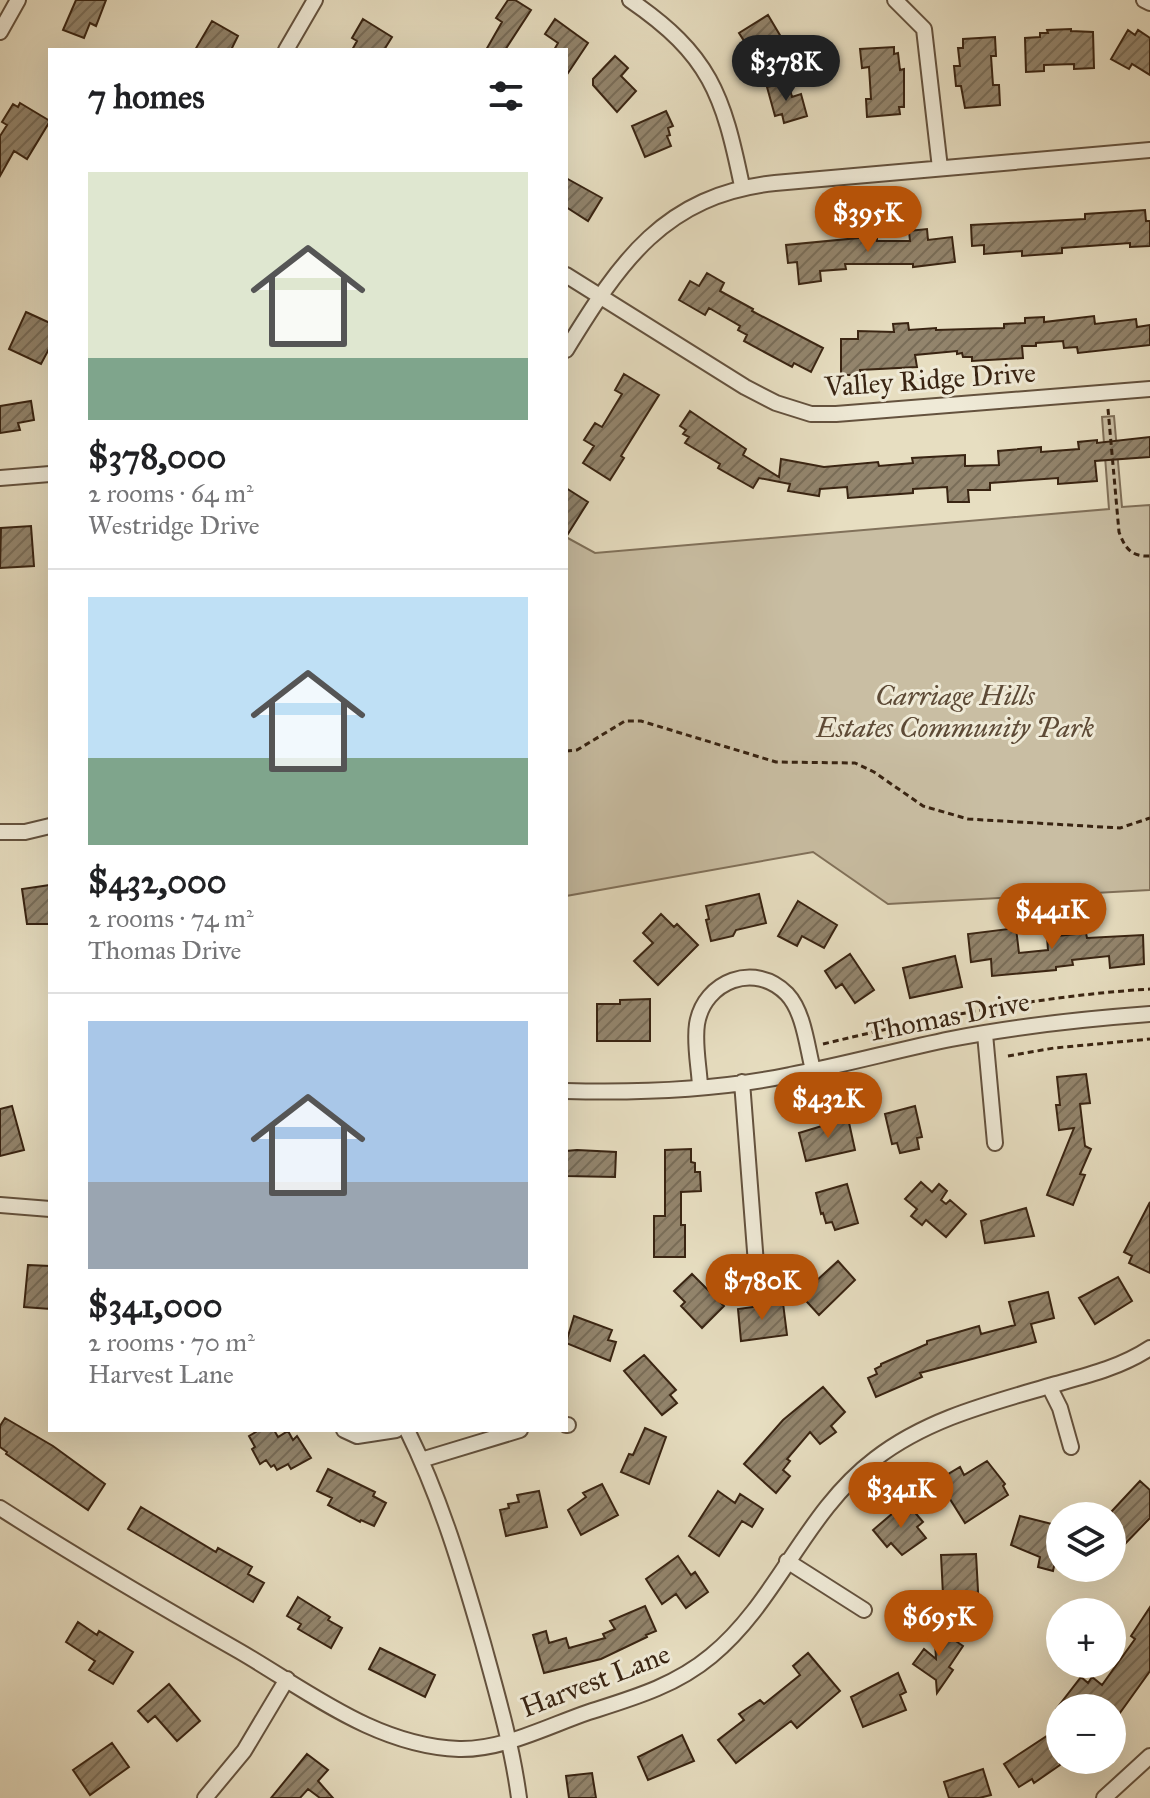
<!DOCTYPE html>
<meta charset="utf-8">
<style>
:root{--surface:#fff;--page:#f6f6f6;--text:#202124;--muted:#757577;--line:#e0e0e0;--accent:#b45309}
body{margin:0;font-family:"IM FELL Great Primer",serif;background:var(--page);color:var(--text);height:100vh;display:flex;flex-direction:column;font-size:30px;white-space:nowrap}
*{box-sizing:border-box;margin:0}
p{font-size:26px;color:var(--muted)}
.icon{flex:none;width:44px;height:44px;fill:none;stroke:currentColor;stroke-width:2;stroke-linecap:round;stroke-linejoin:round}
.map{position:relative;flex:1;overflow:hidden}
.side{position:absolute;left:48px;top:48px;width:520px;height:1384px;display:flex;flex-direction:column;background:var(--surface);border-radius:0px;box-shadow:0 8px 32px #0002}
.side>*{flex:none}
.fabs{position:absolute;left:1046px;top:1502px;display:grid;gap:16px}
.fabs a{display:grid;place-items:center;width:80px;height:80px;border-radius:50%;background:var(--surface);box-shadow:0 8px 32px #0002;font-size:40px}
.price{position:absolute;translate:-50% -68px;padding:0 18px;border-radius:28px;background:var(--accent);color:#fff;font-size:26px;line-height:52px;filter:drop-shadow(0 2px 4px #0008)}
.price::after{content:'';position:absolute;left:50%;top:48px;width:24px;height:18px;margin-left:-12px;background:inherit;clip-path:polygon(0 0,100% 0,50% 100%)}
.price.active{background:#222;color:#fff}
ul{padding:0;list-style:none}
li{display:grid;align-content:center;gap:16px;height:424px;padding:0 40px}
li+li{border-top:2px solid var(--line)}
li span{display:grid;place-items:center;height:248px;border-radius:0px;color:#555}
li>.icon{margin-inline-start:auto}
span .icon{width:144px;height:144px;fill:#fffc;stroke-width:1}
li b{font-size:34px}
h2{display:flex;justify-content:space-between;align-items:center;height:96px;padding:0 40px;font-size:34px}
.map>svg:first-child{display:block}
</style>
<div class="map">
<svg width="1150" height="1798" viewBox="0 0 1150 1798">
<defs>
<pattern id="building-hatch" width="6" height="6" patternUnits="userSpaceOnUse" patternTransform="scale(2)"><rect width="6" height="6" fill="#93856d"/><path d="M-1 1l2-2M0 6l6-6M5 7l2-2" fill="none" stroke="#796d58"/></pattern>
</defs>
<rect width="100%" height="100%" fill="#e7dec1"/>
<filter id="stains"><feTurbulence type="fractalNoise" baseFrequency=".0025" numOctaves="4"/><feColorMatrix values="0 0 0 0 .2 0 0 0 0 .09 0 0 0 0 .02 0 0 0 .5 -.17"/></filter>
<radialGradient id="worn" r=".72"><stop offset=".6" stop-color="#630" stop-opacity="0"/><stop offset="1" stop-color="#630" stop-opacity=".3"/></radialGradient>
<path fill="#c9bea3" stroke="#81715a" stroke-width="2" d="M1114 416 1122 507 1150 505V890L888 904 813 852 566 896V537L595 553 1109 509 1102 417Z"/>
<path fill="url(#building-hatch)" stroke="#392412" stroke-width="2" d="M76 0H106L96 26 90 23 84 38 63 30Z
M508 0H515L531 10 505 50H486L502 22 496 18Z
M768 15 787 47 765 61 754 43 748 47 739 33Z
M363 19 392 37 384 50H352L357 41 352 38Z
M555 19 588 43 566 76V50H554L558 43 545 34Z
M212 21 238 36 231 50H195Z
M1071 29V31L1093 32 1094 68 1074 69V64L1044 65V71L1026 72 1025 38 1040 37V33H1048L1047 30Z
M1128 30 1135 35 1138 30 1150 38V75L1132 64 1129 69 1111 59Z
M995 37 996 56H991L993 85H999L1000 105 965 108 961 86H956L954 66H960L958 48H963V39Z
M894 47V54L898 53 900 70 904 69V107H899L900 114 867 117 866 99H871L869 67 862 68 860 49Z
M615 56 628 68 621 76 636 91 617 112 593 85V79Z
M788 82 792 97 801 94 807 116 784 123 782 114 775 116 767 87Z
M20 103 50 121 27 159 14 151 0 176V136L7 125 2 122 13 104 18 107Z
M666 111 673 126 668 128 670 135 667 136 671 146 645 157 632 126Z
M566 178 602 198 588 221 566 207Z
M1145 210 1146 221H1150V246L1130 247V243L1062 248V253L1022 256V251L984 254V245L972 246 971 225 1085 219V214Z
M927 229 928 240 952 237 955 262 913 267V264H845L846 269 820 271 821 281 799 284 797 262 788 263 786 245 858 238V235H877V241H910L909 231Z
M707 273 724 283 720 291 753 309 752 311 823 348 811 372 794 363 792 367 744 341 747 335 738 330 740 326 709 308 705 315 679 300 690 281 699 286Z
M26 312 50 323V347L41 364 9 349Z
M1094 316 1095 324 1136 319 1137 327 1150 325V345L1078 353 1077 347 1064 348 1063 341 1036 343V346H1022L1023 358 972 361V357H963L962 353 957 354V351L915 355 917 367 860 370V375H841V339H858V331L894 332 893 324 908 323 909 330 936 328V330L1004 328V324L1025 323V318L1044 317V322Z
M624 374 659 395 621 456 624 458 610 480 583 463 594 446 584 440 595 423 602 427 622 394 615 390Z
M31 401 34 420 18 423 20 430 0 433V406Z
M690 411 746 449 743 455 779 477 781 459 824 467 878 462 879 466 913 463 912 458 965 455V466L999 465 998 451 1041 447V452L1079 449 1078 442 1097 440V443L1150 437V457L1095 461 1097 481 1058 484V478L990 483V490H968L969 502H948L947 487 913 489V493L848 498 847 487 820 489 819 496 788 491 790 484 759 478 753 488 718 468 720 464 685 443 689 437 683 434 686 430 680 426Z
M566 488 588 502 566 537Z
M31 526 34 566 0 568 1 528Z
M50 885V924H27L22 889Z
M759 894 766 923 736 930 733 936 711 941 706 920 709 919 706 906Z
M798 901 837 925 824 948 802 936 797 946 778 936Z
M661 914 674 927 677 924 698 945 658 985 634 961 653 943 643 933Z
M1016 928 1019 953 1048 950 1047 937 1086 933 1087 938 1143 935 1144 964 1110 968 1109 956 1072 960 1073 965 1056 967V970L992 976 991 959 971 962 968 934Z
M850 954 874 990 855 1003 842 984 836 988 825 971Z
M955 956 962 987 910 998 903 968Z
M650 999V1041H597V1004H620V1000Z
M1086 1074 1090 1103 1080 1104 1085 1146 1091 1149 1080 1174 1085 1175 1073 1205 1047 1195 1074 1128 1059 1130 1056 1105H1060L1057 1077Z
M12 1106 24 1150 0 1156V1109Z
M915 1106 922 1137 917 1138 919 1149 900 1153 897 1143 892 1144 885 1114Z
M848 1118 855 1150 806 1161 799 1133Z
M691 1149V1162L695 1163V1172H700L701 1191 681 1192V1225H685V1257H654V1216H665V1150Z
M577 1150 616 1152 615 1177 566 1176V1151Z
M921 1182 932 1192 939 1184 947 1191 941 1200 946 1204 950 1200 966 1214 946 1237 926 1220 922 1225 911 1216 917 1209 905 1199Z
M847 1184 858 1223 835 1230 832 1222 826 1223 823 1213 821 1214 816 1193Z
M1150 1202V1273L1129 1263 1132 1256 1124 1252Z
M1026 1208 1034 1236 985 1243 981 1221Z
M838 1261 855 1280 819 1315 797 1291 812 1278 815 1282Z
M28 1265 50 1266V1309L24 1307Z
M692 1274 724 1306 702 1328 681 1306 685 1302 674 1291Z
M1118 1277 1132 1301 1095 1324 1079 1298Z
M1048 1292 1054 1318 1031 1324 1036 1342 920 1373 922 1377 876 1397 868 1378 877 1374 875 1369 881 1366V1364L927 1344V1341L979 1326 981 1334 1015 1325 1009 1302Z
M783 1303 787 1335 741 1341 738 1309Z
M574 1316 612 1330 608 1340 616 1342 610 1361 566 1343Z
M644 1355 676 1390 670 1395 677 1403 662 1415 624 1371Z
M823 1387 845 1412 831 1426 836 1432 820 1444 810 1432 787 1459 790 1461 783 1470 790 1476 776 1493 744 1464 783 1420Z
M5 1418 53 1446 105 1484 88 1510 6 1454 7 1452 0 1447V1426Z
M645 1428 666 1437 649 1484 621 1472 629 1454 633 1455Z
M259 1430H274L278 1437 288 1431 293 1440 297 1436 311 1458 291 1469 288 1464 277 1470 274 1465 271 1467 266 1460 260 1464 252 1449 255 1447 249 1436Z
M987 1461 1005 1484 1003 1486 1008 1495 965 1523 938 1480 960 1467 964 1475Z
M328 1469 375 1492 373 1496 386 1503 374 1526 361 1520 360 1522 328 1505 332 1498 317 1491Z
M1140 1481 1150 1490V1518L1121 1548 1112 1539V1511Z
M602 1484 618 1515 581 1535 568 1510 586 1497 583 1493Z
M539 1491 547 1527 506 1536 500 1510 509 1508 508 1504 519 1502 517 1495Z
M718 1491 735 1503 740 1494 763 1509 752 1527 742 1521 719 1556 689 1536Z
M906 1502 923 1522 917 1527 926 1538 902 1555 891 1543 887 1547 873 1530Z
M141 1507 216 1552 218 1548 252 1567 248 1574 264 1583 253 1602 128 1529Z
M1020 1516 1060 1526V1563L1055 1562 1053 1571 1038 1567 1040 1557 1011 1545Z
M976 1554 979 1609 962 1610V1619L934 1620 933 1595H943L941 1555Z
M678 1556 691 1575 695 1572 708 1592 686 1608 676 1594 662 1604 646 1579Z
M298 1597 330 1617 328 1620 342 1628 331 1648 298 1629 301 1624 287 1616Z
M645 1606 656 1631 646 1635 647 1637 601 1659 544 1673 533 1635 546 1631 549 1643 566 1638 569 1648 605 1638 603 1634 615 1629 610 1621Z
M1150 1607V1671L1112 1724V1708H1057L1081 1677 1088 1683 1092 1677 1102 1685 1135 1639 1131 1636Z
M78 1622 97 1635 99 1631 133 1652 113 1684 89 1670 95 1661 66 1642Z
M934 1626 963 1646 949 1667 953 1670 937 1693 936 1680 913 1664 924 1649 936 1659Z
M380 1648 435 1675 425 1697 369 1669Z
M808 1653 840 1691 797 1728 791 1721 736 1763 718 1740 744 1720 739 1714 760 1700 764 1704 800 1675 793 1666Z
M898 1673 906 1692 900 1695 906 1710 863 1727 851 1697Z
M169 1684 200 1721 177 1741 155 1716 148 1722 138 1711Z
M1053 1732 1060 1743V1765L1034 1783 1032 1779 1019 1787 1004 1764Z
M682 1735 694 1761 648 1780 638 1757Z
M112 1743 129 1767 90 1795 73 1770Z
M307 1754 328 1770 318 1781 333 1798H320L308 1789 300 1798H271Z
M983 1769 991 1795 979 1798H949L944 1782Z
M592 1773 596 1798H569L566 1776Z"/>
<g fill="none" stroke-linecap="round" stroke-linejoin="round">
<g stroke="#64523e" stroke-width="18">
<path id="minor" d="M630 0C710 55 723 94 742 186
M895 0 924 29 940 168
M1144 0 1150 3
M0 32 18 0
M286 50 315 0
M566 275 745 387 776 403 811 414H836L1150 389
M566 350C620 262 664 195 775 183L1150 150
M0 478 50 474
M0 832H25L50 826
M985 1034 995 1143
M742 1082 756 1264
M700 1086C699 1066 694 1044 697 1024 704 981 755 961 787 994 804 1012 807 1047 813 1070
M566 1091C640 1093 718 1090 790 1075 844 1065 897 1050 951 1039 1017 1026 1083 1019 1150 1014
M0 1205 50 1209
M1049 1386 1060 1408 1071 1447
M566 1425H568
M344 1430 357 1436 396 1430
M407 1430C441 1499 462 1570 483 1643 497 1694 512 1745 519 1798
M421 1460 520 1430
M0 1508C78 1558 158 1605 239 1651 308 1691 376 1746 459 1749 503 1750 548 1726 589 1712 633 1698 675 1686 711 1656 778 1601 804 1513 875 1459 928 1418 992 1403 1056 1384 1089 1375 1121 1367 1150 1348
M787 1561 864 1610
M205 1798 244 1751 287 1679
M1104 1798 1150 1756"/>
</g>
<path stroke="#392412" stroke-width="3" stroke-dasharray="6 4" stroke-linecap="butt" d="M1108 409 1119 532C1125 548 1131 557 1150 556
M566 751 577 750 625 721H641L776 762 855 763 874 772 923 806 968 819 1120 828 1150 818
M823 1044C931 1018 1039 996 1150 989
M1008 1056 1054 1048 1150 1039"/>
<use href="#minor" stroke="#efead7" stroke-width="14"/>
</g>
<g text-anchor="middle" stroke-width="6" stroke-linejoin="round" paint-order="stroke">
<g font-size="28" fill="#392412" stroke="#efead7">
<text transform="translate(930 379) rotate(-4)" y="10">Valley Ridge Drive</text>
<text transform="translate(948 1016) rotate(-11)" y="10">Thomas Drive</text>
<text transform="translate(595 1680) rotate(-21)" y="10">Harvest Lane</text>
</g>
<g font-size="28" font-style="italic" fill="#5d4a36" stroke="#efead7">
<text x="955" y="705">Carriage Hills<tspan x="955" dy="32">Estates Community Park</tspan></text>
</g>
</g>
<rect width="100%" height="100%" filter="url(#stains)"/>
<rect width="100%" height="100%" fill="url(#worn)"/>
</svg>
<div class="fabs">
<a><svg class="icon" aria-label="layers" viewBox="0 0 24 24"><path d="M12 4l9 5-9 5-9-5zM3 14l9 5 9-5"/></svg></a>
<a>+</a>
<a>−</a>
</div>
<b class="price active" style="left:786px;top:103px">$378K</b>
<b class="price" style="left:868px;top:254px">$395K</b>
<b class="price" style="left:1052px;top:951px">$441K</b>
<b class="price" style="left:828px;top:1140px">$432K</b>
<b class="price" style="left:762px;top:1322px">$780K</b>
<b class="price" style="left:901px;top:1530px">$341K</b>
<b class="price" style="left:939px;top:1658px">$695K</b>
<section class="side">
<h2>7 homes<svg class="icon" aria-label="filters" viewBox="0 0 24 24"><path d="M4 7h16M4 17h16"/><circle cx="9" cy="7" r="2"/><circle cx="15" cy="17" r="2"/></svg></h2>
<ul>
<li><span style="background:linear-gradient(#dfe7d0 75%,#7fa58c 0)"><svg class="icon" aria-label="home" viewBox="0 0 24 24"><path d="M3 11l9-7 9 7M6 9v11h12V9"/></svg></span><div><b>$378,000</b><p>2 rooms · 64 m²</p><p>Westridge Drive</p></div></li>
<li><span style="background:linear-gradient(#bfe0f5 65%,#7fa58c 0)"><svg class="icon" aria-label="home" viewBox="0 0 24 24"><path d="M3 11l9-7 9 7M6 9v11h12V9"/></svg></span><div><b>$432,000</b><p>2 rooms · 74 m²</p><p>Thomas Drive</p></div></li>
<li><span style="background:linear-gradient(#a9c7e8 65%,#9aa5b1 0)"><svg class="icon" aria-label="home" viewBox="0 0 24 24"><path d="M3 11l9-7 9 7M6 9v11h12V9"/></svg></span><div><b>$341,000</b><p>2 rooms · 70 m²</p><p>Harvest Lane</p></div></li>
</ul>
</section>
</div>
